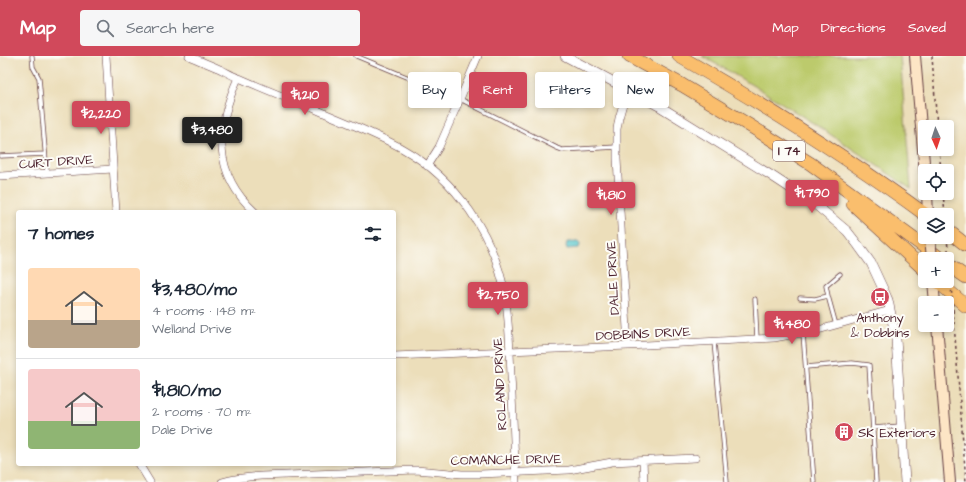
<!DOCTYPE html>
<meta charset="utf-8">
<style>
:root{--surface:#fff;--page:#f6f6f7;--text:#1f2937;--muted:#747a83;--line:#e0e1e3;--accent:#d1495b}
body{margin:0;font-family:"Architects Daughter",sans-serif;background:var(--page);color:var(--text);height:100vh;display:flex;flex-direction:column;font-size:15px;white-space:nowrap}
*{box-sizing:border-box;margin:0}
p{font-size:13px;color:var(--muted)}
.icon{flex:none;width:22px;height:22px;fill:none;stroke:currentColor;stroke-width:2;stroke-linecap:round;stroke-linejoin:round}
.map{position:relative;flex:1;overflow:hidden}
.details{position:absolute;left:16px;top:154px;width:380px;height:256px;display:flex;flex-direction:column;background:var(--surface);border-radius:4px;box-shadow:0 2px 6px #0003}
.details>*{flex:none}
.banner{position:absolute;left:408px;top:16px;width:380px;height:36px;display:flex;gap:8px}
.needle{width:26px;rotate:177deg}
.controls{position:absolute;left:918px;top:64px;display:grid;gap:8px}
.controls a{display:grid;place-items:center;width:36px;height:36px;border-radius:4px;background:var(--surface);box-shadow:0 2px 6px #0003;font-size:20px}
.price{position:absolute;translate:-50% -34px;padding:0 9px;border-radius:4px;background:var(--accent);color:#fff;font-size:13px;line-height:26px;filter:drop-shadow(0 1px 2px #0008)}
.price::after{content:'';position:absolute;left:50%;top:24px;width:12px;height:9px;margin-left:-6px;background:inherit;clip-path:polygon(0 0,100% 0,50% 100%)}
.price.on{background:#222;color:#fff}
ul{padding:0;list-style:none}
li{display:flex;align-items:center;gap:12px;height:100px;padding:0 12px}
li+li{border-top:1px solid var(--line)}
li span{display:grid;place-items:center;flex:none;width:112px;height:80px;border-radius:4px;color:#555}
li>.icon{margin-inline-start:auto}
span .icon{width:48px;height:48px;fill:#fffc;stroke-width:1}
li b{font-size:17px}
h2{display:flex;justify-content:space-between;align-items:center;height:48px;padding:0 12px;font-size:17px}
.chip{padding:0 14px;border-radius:4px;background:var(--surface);box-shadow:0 2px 6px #0003;font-size:14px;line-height:36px}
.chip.on{background:var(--accent);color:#fff}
header{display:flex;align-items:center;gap:24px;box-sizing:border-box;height:56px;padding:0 20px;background:var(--accent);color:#fff}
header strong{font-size:19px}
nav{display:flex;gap:22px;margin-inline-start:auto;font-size:14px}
.search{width:280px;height:36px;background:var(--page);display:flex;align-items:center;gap:10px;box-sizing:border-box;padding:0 14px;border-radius:4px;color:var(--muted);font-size:15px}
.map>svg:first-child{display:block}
</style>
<header>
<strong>Map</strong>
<div class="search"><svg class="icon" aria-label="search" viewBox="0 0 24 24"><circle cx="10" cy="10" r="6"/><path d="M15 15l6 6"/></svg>Search here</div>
<nav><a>Map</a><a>Directions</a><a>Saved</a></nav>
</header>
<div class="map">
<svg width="966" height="426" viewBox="0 0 966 426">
<rect width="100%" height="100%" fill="#fdfcf7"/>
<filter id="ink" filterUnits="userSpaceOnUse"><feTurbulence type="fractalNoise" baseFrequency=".025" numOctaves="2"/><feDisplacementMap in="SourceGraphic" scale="8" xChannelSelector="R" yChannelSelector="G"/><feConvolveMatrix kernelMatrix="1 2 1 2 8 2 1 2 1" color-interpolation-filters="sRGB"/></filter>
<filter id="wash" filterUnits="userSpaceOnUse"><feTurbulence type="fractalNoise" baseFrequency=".012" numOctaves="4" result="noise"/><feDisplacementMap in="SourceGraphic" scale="16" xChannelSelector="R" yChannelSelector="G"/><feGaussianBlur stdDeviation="0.9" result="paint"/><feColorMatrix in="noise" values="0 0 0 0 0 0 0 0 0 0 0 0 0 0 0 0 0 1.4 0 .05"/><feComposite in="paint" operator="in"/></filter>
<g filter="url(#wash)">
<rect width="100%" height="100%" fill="#ecdeba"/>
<path fill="#bcca6c" stroke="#83744c" d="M702 0H900L911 133C843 86 774 40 702 0Z"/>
<path fill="#58c6cb" stroke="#51727b" d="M567 186H579L580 189 579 192 567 193 566 190Z"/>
</g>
<g filter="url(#ink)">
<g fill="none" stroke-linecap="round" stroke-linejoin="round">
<g stroke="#623c40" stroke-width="5">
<path id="service" d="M32 0 33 11 39 22 47 117
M356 0 460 43 557 92 562 94 617 91
M0 100 45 98
M828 240 826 230 840 218
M800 242 815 243 828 240 836 269
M755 243 757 283
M803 277 814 426
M714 286 727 426
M806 311 852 307 869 309 876 426
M873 372 901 370"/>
</g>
<g stroke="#623c40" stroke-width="8">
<path id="minor" d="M106 0 116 156
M189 0C200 5 211 9 222 14 228 17 233 20 239 22 264 33 289 43 315 53 344 66 375 77 403 93 456 123 494 179 505 238 509 265 510 292 511 320 513 355 514 391 516 426
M238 22C216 71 212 117 255 156
M627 34 619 62 617 73V103L628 290
M427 110 439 91 460 43 478 0
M0 120 113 113
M394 300 628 290 774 282 818 274 890 254
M643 405 644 426
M139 408 150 426
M222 426C235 422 248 421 261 420L416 414 462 418H480L569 414 612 406 695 402"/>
</g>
<g stroke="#623c40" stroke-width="10">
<path id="tertiary" d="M565 0 659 50 772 120 816 149 847 175 858 189 871 207 884 235 888 244 896 283 905 426"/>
</g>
<g stroke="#623c40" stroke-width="12">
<path id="secondary" d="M915 0 925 118
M927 137 928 159
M933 225 935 247
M937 269 950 426"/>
</g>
<g stroke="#623c40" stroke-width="14">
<path id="motorway" d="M629 0 682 29 752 71 811 108 941 203
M679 0C764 49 847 101 926 159
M853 148 925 214
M947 174 966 189
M947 208 966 221
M937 225 966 250"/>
</g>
<path stroke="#623c40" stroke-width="1.5" stroke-dasharray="3 3" stroke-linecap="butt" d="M932 0 937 71
M939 93 941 115
M943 137 945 159
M953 254 966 426"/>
<use href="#service" stroke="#fff" stroke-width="3.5"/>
<use href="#minor" stroke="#fff" stroke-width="7"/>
<use href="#tertiary" stroke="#fff" stroke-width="9"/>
<use href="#secondary" stroke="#fde5c5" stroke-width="10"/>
<use href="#motorway" stroke="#fabe6d" stroke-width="13"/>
<g stroke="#623c40" stroke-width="12" stroke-linecap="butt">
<path id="secondary-bridge" d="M930 181 932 203"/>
</g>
<path stroke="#623c40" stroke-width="1.5" stroke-dasharray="3 3" stroke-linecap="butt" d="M947 181 953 254"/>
<use href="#secondary-bridge" stroke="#fde5c5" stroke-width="10"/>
</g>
</g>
<defs>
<g id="bus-disc" transform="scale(1)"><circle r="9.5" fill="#d1495b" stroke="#fdfcf7"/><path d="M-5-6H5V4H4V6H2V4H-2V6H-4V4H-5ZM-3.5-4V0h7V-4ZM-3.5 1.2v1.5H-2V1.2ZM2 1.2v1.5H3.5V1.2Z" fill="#fff"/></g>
<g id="building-disc" transform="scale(1)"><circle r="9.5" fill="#d1495b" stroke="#fdfcf7"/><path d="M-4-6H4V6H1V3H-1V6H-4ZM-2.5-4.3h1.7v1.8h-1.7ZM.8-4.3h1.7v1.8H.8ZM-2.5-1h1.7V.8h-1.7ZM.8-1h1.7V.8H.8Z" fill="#fff"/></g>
</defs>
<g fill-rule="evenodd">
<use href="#bus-disc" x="880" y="241"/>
<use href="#building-disc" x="844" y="376"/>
</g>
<g text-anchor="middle" stroke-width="4" stroke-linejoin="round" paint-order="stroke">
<rect fill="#fdfcf7" stroke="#806168" stroke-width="1" x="773" y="85" width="32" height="20" rx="3"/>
<g font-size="12" font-weight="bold" fill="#4a1f2b">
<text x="789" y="99">I 74</text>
</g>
<g font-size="13" fill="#4a1f2b" stroke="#fdfcf7">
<text transform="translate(56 105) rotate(-4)" y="5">CURT DRIVE</text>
<text transform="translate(612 222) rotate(-93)" y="5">DALE DRIVE</text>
<text transform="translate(643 277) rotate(-3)" y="5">DOBBINS DRIVE</text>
<text transform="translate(499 328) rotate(-93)" y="5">ROLAND DRIVE</text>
<text transform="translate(506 403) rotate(-1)" y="5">COMANCHE DRIVE</text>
</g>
<g font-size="13" fill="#4a1f2b" stroke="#fdfcf7">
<text x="880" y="266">Anthony<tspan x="880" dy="15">&amp; Dobbins</tspan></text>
<text x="858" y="381" text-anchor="start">SK Exteriors</text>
</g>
</g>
</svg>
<div class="controls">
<a><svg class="needle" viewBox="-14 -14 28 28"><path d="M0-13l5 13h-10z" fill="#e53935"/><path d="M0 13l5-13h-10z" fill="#747a83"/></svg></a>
<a><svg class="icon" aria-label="locate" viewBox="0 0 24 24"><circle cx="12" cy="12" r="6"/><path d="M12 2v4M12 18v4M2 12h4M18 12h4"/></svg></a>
<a><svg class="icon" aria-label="layers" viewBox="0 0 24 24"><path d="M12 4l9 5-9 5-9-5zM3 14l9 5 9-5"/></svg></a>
<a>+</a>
<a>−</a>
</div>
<b class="price" style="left:305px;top:60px">$1,210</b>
<b class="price" style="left:101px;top:79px">$2,220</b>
<b class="price on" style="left:212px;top:95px">$3,480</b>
<b class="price" style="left:812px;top:158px">$1,790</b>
<b class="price" style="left:611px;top:160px">$1,810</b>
<b class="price" style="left:498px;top:260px">$2,750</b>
<b class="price" style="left:792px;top:289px">$1,480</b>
<div class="banner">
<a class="chip">Buy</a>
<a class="chip on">Rent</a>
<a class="chip">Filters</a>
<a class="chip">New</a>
</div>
<section class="details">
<h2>7 homes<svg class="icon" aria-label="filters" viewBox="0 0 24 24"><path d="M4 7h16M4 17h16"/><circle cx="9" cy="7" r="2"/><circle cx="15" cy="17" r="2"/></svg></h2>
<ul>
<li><span style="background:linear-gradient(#ffd9b3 65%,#b9a48a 0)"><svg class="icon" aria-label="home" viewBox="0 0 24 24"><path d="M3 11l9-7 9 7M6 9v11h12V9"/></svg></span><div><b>$3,480/mo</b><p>4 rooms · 148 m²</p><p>Welland Drive</p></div></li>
<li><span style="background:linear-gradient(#f6c9c9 65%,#8fb573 0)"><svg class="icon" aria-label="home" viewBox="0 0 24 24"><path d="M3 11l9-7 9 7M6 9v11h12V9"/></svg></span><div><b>$1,810/mo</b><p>2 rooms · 70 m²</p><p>Dale Drive</p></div></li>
</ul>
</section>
</div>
